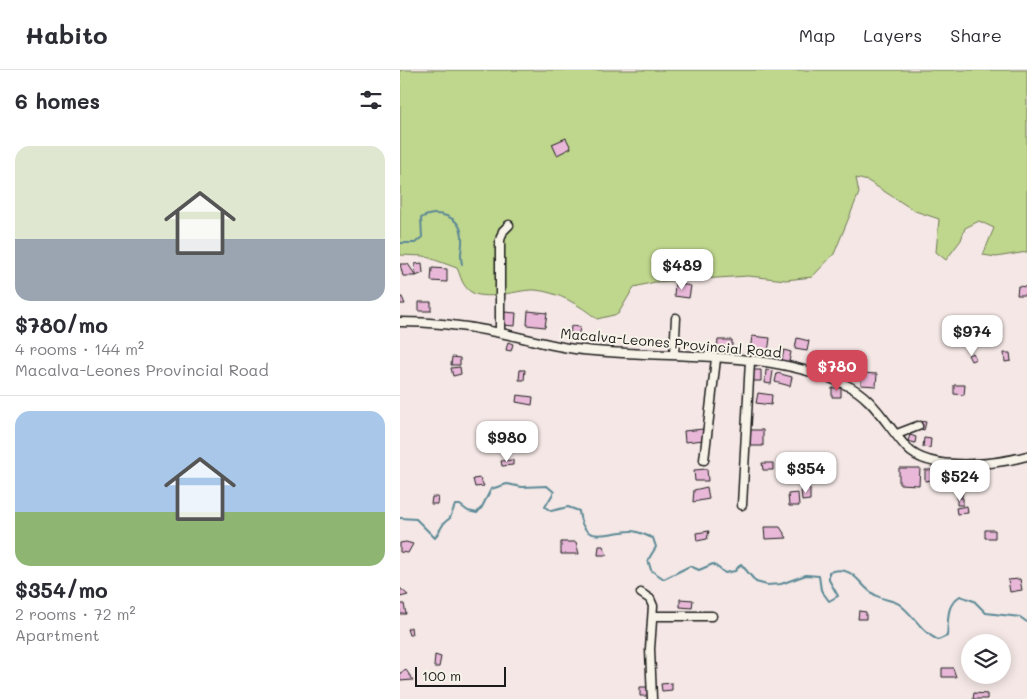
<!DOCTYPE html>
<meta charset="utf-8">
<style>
:root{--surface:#fff;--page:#f7f7f7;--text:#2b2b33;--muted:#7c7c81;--line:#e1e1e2;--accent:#d1495b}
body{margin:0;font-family:Mali,sans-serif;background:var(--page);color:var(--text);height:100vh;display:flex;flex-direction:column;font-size:19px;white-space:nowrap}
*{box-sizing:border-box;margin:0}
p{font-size:16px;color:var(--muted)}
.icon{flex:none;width:28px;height:28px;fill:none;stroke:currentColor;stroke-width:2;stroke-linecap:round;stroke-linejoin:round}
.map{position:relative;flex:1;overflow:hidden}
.panel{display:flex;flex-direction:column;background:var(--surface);width:400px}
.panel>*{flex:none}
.controls{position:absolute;left:561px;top:564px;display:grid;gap:10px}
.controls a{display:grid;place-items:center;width:50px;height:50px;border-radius:50%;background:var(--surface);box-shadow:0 2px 12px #0003;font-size:25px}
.scale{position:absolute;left:15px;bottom:12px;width:91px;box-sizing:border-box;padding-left:5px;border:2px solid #1c1c1c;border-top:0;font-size:14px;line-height:18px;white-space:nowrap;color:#1c1c1c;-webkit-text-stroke:4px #f7f3e8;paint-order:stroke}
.price{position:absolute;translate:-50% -42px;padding:0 11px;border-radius:10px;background:#fff;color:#222;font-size:16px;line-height:32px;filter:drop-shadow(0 1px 2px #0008)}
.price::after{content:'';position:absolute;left:50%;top:30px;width:15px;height:11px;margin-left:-8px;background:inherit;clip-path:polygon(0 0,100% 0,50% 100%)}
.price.active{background:var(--accent);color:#fff}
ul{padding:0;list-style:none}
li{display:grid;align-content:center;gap:10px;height:265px;padding:0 15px}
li+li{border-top:1px solid var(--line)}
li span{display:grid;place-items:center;height:155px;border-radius:15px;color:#555}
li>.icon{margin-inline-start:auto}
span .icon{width:90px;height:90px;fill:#fffc;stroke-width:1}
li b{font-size:21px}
h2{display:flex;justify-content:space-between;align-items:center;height:60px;padding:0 15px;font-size:21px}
header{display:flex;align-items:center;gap:30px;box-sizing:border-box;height:70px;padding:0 25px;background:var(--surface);border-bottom:1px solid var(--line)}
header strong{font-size:24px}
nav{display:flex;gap:28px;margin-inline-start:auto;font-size:18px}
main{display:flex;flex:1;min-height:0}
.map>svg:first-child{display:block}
</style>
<header>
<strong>Habito</strong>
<nav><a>Map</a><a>Layers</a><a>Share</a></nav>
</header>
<main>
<section class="panel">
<h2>6 homes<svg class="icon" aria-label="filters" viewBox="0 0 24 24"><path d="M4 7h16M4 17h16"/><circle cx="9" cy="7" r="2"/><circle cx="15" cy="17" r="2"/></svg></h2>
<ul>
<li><span style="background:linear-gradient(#dfe7d0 60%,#9aa5b1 0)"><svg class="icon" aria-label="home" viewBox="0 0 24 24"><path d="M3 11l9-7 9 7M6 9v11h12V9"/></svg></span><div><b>$780/mo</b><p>4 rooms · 144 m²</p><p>Macalva-Leones Provincial Road</p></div></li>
<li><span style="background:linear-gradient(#a9c7e8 65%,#8fb573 0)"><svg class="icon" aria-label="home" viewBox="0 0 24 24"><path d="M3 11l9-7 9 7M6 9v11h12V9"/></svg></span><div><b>$354/mo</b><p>2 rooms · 72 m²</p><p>Apartment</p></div></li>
</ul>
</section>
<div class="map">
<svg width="627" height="629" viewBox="0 0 627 629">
<rect width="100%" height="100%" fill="#f4e7e5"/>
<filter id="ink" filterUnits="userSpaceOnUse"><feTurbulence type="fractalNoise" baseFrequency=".02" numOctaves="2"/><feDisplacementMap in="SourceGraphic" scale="10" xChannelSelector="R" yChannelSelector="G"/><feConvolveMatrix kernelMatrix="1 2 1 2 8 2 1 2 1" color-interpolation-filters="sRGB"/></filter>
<g filter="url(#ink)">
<path fill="#bfd68d" stroke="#6e7954" d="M0 0H627V182L596 187 583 185 594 158 579 151 565 158 561 170 546 190 536 182 539 149 515 141 468 111 456 108 459 123 434 184 412 207 386 210 348 206 255 212 234 217 218 244 197 249C180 235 158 222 135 220 115 219 78 236 65 216 61 211 60 204 57 198L24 186 0 185Z"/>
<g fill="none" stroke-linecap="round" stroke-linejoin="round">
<path stroke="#5c8996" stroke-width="2" d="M0 173H15L22 167 21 148C37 139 61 146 62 167 63 178 59 184 62 194
M0 448 16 449 35 468 44 453 50 448 55 435H60L68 441 77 443 82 437 91 419 107 414 122 417 147 416 154 422 145 437 151 441 168 437 179 441C183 477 207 462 230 461 237 460 246 466 253 468L256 477 248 490 251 500 264 509 290 496 299 500 313 494 325 503 335 501 341 494 356 512 367 515 381 514 406 505 419 506 421 520 429 531 438 526 429 510V502C456 494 458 517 477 526 484 530 493 530 499 534 514 545 521 562 538 570L547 566C549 550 545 536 560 526L574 531 586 543 620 547 627 552"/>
</g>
<path fill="#e9b8d9" stroke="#1c1c1c" d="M166 68 171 78 157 85 152 74Z
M22 193 23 203 16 206 15 194Z
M0 194H8L16 206H3Z
M32 198 47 199V212L31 211Z
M275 213 291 216 289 228 274 226Z
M618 216 627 217V225H617Z
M0 227H2L5 234H0Z
M19 232H31V241H19Z
M128 241 147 243 145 257 127 255Z
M104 242 116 243 115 256 103 255Z
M171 256 180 257 178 268 170 267Z
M352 266 370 268 367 290 349 288Z
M397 268 409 271 407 281 395 279Z
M318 270H332V280H317Z
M108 272 113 274 111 281 106 280Z
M384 280 391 282 389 292 382 290Z
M573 283 576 289 571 291 568 285Z
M604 283H610L611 291 605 292Z
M52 287 60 288V295H51Z
M443 294 455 295 454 309 443 308Z
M60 297 61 304 53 306 51 298Z
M120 300H125L124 310H119Z
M353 300H361V311H353Z
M366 300 373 301 371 314 365 313Z
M377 303 392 307 390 316 375 312Z
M461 303 477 304 476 316 461 315Z
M554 315H565L564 325 554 324Z
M432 318H441V327H432Z
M358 323 372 325 371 335 356 333Z
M117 325 133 327 132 335 116 332Z
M520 351 526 352 524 360 518 358Z
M303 359 304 370 285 372 284 361Z
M350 360H363V376H350Z
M510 365 516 367 515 373 508 371Z
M524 368 531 369 530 378 523 377Z
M113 390V395L102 396 101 391Z
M362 393H373V400H363Z
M499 398H520L519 415 499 414Z
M307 399 308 411H295L294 400Z
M525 400H532V410L525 411Z
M417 402 418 411H411V403Z
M80 408 84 416 75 417 73 409Z
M555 409H565V416H554Z
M307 417 309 429 293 432 294 420Z
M410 418V430L402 431 401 419Z
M557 421H563L562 427H557Z
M398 423 399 436H389L388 424Z
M32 427H38L37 434H31Z
M557 428H563V435H557Z
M567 436 568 443 557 444 556 438Z
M364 457H380L387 468 365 469Z
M585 460H595V468H585Z
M309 461 307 469 297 471 296 463Z
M6 472 13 474 8 483 0 482V473Z
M161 472H176L179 484H161Z
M199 476H203L207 485H198Z
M620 509 622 520 610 522 608 510Z
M0 518 8 525 0 527Z
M280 529 293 530 292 538 280 537Z
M0 534H4L6 544H0Z
M459 541 466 542V549H458Z
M11 557 12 565H9L7 559Z
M35 585 41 587 39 597H34Z
M542 598H553L556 607H542Z
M6 600 13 610 0 611V603Z
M272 613V620L262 621 261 614Z
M240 617H248V626H240Z
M574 623 587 624V629H573Z"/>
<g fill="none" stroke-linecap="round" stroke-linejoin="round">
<g stroke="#1c1c1c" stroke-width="11">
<path id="minor" d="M0 252C30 252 60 255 90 261 119 266 146 275 175 279 263 290 361 277 444 314 473 326 486 355 507 378 530 403 597 394 627 386
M100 263V170L103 161 109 155
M274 284 276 248
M497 364 518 356
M304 390 316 289
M342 435 350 291
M241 523 250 529 253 536 250 579 252 629
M253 546H312"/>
</g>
<use href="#minor" stroke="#f7f3e8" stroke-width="8"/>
</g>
</g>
<g text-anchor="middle" stroke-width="4" stroke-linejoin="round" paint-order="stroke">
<g font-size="14" fill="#1c1c1c" stroke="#f7f3e8">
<text transform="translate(271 273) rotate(5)" y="5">Macalva-Leones Provincial Road</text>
</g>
</g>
</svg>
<div class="controls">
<a><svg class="icon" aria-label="layers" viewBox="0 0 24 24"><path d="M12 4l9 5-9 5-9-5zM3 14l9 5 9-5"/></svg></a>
</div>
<div class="scale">100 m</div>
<b class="price" style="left:282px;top:221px">$489</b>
<b class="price" style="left:572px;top:287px">$974</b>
<b class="price active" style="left:437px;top:322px">$780</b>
<b class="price" style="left:107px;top:393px">$980</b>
<b class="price" style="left:406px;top:424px">$354</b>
<b class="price" style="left:560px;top:432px">$524</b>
</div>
</main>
